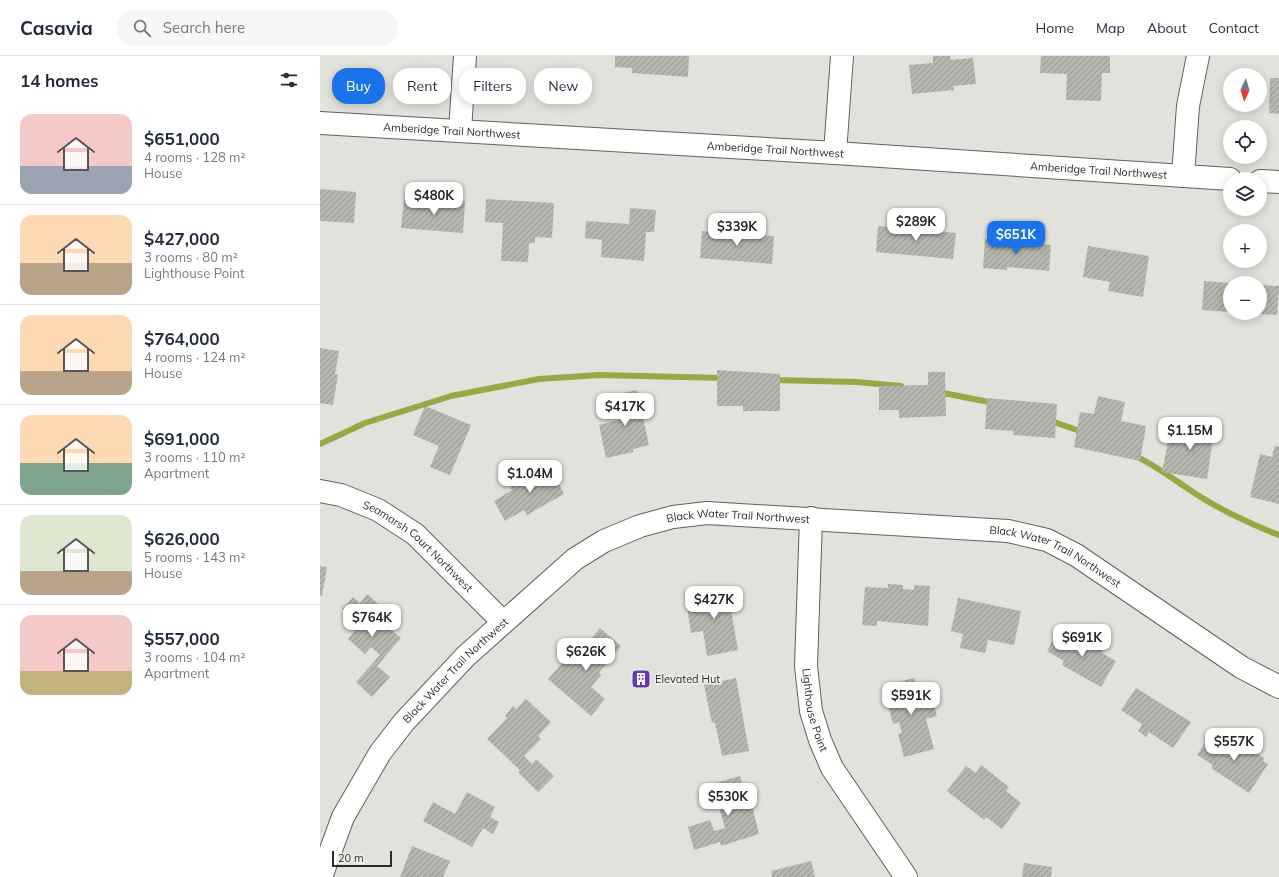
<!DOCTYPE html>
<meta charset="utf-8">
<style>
:root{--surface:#fff;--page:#f6f6f7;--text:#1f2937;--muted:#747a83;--line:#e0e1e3;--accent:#1a73e8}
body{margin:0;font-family:Mulish,sans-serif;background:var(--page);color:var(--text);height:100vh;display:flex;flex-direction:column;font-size:15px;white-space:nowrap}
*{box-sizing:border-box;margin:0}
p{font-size:13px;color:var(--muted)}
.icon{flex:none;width:22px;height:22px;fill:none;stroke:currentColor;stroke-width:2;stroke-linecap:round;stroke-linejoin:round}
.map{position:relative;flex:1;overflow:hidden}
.sheet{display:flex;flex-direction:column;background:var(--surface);width:320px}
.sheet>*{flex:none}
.banner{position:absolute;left:12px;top:12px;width:380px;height:36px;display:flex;gap:8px}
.needle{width:26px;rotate:184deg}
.buttons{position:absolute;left:903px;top:12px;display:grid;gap:8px}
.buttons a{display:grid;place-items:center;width:44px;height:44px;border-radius:50%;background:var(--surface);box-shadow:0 2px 10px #0003;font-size:20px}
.scale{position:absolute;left:12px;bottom:10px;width:60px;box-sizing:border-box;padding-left:4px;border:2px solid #2c2c29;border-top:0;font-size:11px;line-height:14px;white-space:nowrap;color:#2c2c29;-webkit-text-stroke:3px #eef0e8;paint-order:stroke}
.price{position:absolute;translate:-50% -34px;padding:0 9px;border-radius:8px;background:#fff;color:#222;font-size:13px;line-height:26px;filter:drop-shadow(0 1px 2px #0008)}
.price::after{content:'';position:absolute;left:50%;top:24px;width:12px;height:9px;margin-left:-6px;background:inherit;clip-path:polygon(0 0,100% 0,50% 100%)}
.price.selected{background:var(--accent);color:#fff}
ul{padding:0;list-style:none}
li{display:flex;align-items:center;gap:12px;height:100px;padding:0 20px}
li+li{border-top:1px solid var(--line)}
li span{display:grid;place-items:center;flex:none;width:112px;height:80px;border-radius:12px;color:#555}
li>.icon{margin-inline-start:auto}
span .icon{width:48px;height:48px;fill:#fffc;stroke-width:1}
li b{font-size:17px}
h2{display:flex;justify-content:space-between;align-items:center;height:48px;padding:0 20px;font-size:17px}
.pill{padding:0 14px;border-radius:16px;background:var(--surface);box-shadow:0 2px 10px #0003;font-size:14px;line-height:36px}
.pill.selected{background:var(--accent);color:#fff}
header{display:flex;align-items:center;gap:24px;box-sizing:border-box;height:56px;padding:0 20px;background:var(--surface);border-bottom:1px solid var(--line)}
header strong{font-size:19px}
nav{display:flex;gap:22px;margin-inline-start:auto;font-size:14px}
.search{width:280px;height:36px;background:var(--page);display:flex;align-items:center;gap:10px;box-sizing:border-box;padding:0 14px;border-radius:16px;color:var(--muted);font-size:15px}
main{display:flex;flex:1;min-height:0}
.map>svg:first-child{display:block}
</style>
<header>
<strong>Casavia</strong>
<div class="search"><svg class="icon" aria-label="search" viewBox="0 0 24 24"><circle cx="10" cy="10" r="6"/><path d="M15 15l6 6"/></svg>Search here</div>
<nav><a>Home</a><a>Map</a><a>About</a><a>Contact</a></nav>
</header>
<main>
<section class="sheet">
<h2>14 homes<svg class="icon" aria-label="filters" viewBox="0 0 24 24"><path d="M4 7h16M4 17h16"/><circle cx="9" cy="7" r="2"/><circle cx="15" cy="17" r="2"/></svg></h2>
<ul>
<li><span style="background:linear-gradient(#f6c9c9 65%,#9aa5b1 0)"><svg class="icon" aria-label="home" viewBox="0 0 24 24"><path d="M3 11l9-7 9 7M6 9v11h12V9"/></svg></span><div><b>$651,000</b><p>4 rooms · 128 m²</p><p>House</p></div></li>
<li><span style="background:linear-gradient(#ffd9b3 60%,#b9a48a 0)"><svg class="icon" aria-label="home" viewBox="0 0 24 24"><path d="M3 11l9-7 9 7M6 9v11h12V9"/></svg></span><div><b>$427,000</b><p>3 rooms · 80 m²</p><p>Lighthouse Point</p></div></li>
<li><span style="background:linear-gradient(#ffd9b3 70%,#b9a48a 0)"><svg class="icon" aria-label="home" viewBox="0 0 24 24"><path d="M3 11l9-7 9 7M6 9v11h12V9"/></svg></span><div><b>$764,000</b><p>4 rooms · 124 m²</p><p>House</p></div></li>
<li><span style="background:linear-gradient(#ffd9b3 60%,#7fa58c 0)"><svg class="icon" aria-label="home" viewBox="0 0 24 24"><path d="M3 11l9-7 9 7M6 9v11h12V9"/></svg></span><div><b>$691,000</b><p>3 rooms · 110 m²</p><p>Apartment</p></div></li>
<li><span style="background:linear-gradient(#dfe7d0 70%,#b9a48a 0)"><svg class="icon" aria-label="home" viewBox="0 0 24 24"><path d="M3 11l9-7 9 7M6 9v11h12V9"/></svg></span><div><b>$626,000</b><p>5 rooms · 143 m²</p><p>House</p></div></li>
<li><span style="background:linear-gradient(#f6c9c9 70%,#c2b280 0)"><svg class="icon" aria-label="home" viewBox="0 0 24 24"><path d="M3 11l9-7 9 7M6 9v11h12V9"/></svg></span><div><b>$557,000</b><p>3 rooms · 104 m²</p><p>Apartment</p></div></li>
</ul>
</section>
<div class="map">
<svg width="959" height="821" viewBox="0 0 959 821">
<defs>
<pattern id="building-hatch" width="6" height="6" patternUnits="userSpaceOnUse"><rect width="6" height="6" fill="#b5b7af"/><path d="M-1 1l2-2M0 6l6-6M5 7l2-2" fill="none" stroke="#93958e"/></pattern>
</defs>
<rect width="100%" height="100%" fill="#e1e2db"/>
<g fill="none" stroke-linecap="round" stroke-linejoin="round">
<path stroke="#9ba645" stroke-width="6" d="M453 324 536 326 581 330
M618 336 674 347
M728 364 763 376
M0 388 45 367 131 340 219 323 279 319 404 322
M813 399C836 409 855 425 876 438 902 455 931 468 959 479"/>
</g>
<path fill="url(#building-hatch)" d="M295 0H369L368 21 312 17V12L295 11Z
M613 0H630L631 4 653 2 656 28 633 30 634 34 592 38 589 9 613 7Z
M721 0H790V17H782L781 45 746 44 747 18 720 17Z
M950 22H959V58L949 57Z
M0 133 36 136 34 167 0 165Z
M116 143 145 145 143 177 81 172 84 144 116 146Z
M166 143 234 147 232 182 215 181V187H209L208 206 181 205 183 167 165 166Z
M310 152 336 154 334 176H326L324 205 281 201 282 184 265 182 266 165 309 168Z
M558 170 636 177 633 203 556 196Z
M382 175 454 180 452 208 380 202Z
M665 183 731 189 729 215 687 211V214L663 212Z
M768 190 829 200 823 241 788 235 790 226 763 221Z
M884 225 910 227V256L882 254Z
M940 229 959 230 957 259 940 258Z
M0 292 19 295 15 318 18 319 13 349 0 347Z
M397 314 460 318V355H423V350H397Z
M608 316H625L626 360 579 362V354H559V330L608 329Z
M317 334 329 389 313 393V396L286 402 279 369 299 364 293 339Z
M778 340 805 346 801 365 826 370 820 405 754 391 760 356 774 358Z
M667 342 737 348 735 382 693 379V375L665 373Z
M105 350 151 369 130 419 110 411 119 390 93 379Z
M872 365 895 368 887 423 842 416 851 371 871 374Z
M955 389 959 391V448L930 441 940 398 952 401Z
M229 409 244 438 207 459 204 454 185 465 174 445 192 434 190 430Z
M0 510 7 511 2 540 0 539Z
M568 528 583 529V533L594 534V529L610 530 608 570 557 565V570L542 569 545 531 568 532Z
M407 530 418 594 387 600 383 575 371 577 367 551 377 549 375 535Z
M47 538 78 565 71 574 81 582 57 610 70 621 52 641 36 626 60 599 51 591 45 598 28 583 40 569 22 553 33 541 40 547Z
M638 542 701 555 694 589 668 584 665 597 640 592 643 578 631 575Z
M280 572 301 590 279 616 281 619 271 631 285 643 271 660 228 623 254 594 259 598Z
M739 574 756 584 758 580 783 594 782 597 796 605 781 631 742 609 744 605 727 595Z
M319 617 327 621 323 630 315 626Z
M416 622 429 695 402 700 395 666 392 667 384 629Z
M594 622 599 639 610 636 617 660 606 663 614 693 584 701 578 678 582 677 579 666 573 668 563 630Z
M816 632 871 666 853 692 829 676 826 681 818 675 822 668 801 654Z
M206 643 231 666 218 680 221 683 204 700 212 708 216 703 234 720 218 736 198 716 200 714 167 683 187 662 185 660 193 650 196 653Z
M891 678 908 688 910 685 915 688 917 684 944 702 943 705 948 708 929 737 891 712 893 709 877 699Z
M661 709 689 731 686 735 701 747 682 773 666 761 664 764 627 735 646 710 656 717Z
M420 720 425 738 429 737 439 778 401 790 400 786 374 794 368 771 390 764 394 775 405 772 392 728Z
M147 736 175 751 170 761 179 766 173 778 163 772 152 791 103 765 113 746 135 758Z
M92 790 130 805 123 821H80Z
M491 805 495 821H452L451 815Z
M704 807 732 811 731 821H702Z"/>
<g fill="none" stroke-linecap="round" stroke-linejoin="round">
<g stroke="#60615b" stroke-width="24">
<g id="minor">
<path id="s1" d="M0 67 515 97 910 123"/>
<path d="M140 74 145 0"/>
<path d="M515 97 522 0"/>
<path d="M863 120 868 50 878 0"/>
<path d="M940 125 959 126"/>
<path id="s2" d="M0 435 21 439 58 454 95 478 183 566"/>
<path id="s3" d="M491 462 486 610 491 655 500 684 512 712 586 821"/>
<path id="s4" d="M1 821 23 761 60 697 84 666 146 600 255 503 284 485 320 470 353 461 387 457 688 475 727 484 756 499 921 611 959 631"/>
</g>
</g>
<use href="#minor" stroke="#fff" stroke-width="22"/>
</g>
<defs>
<g id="building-square" transform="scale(1)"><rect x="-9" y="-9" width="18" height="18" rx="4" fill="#643ab2" stroke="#eef0e8"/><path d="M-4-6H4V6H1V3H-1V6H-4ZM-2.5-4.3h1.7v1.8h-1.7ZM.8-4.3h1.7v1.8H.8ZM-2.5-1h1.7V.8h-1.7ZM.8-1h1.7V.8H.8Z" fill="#fff"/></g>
</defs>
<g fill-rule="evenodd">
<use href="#building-square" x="321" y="623"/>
</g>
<g text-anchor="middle" stroke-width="3.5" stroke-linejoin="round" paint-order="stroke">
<g font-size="11" fill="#2c2c29" stroke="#eef0e8">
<text dy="4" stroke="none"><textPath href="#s1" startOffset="132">Amberidge Trail Northwest</textPath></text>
<text dy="4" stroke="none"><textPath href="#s1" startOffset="456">Amberidge Trail Northwest</textPath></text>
<text dy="4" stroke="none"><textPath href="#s1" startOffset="780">Amberidge Trail Northwest</textPath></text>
<text dy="4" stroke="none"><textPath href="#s4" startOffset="586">Black Water Trail Northwest</textPath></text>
<text dy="4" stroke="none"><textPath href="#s2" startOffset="115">Seamarsh Court Northwest</textPath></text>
<text dy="4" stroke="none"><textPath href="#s4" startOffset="910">Black Water Trail Northwest</textPath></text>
<text dy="4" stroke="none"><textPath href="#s4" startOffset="250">Black Water Trail Northwest</textPath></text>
<text dy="4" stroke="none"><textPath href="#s3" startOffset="193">Lighthouse Point</textPath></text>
</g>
<g font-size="11" fill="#2c2c29" stroke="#eef0e8" text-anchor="start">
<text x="335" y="627">Elevated Hut</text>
</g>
</g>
</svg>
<div class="buttons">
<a><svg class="needle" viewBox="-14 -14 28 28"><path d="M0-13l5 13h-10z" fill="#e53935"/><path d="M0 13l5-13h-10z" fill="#747a83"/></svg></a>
<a><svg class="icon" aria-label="locate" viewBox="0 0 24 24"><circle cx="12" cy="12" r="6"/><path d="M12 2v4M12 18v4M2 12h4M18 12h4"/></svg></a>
<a><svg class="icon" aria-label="layers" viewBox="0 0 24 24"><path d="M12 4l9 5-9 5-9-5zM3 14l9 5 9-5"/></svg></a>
<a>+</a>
<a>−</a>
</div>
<div class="scale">20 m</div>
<b class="price" style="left:114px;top:160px">$480K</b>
<b class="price" style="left:596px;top:186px">$289K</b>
<b class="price" style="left:417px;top:191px">$339K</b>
<b class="price selected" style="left:696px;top:199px">$651K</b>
<b class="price" style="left:305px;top:371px">$417K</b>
<b class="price" style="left:870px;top:395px">$1.15M</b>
<b class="price" style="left:210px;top:438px">$1.04M</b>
<b class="price" style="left:394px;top:564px">$427K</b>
<b class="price" style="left:52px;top:582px">$764K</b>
<b class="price" style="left:762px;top:602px">$691K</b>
<b class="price" style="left:266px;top:616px">$626K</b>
<b class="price" style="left:591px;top:660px">$591K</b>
<b class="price" style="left:914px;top:706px">$557K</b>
<b class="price" style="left:408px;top:761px">$530K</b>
<div class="banner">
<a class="pill selected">Buy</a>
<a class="pill">Rent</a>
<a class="pill">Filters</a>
<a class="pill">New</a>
</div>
</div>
</main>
